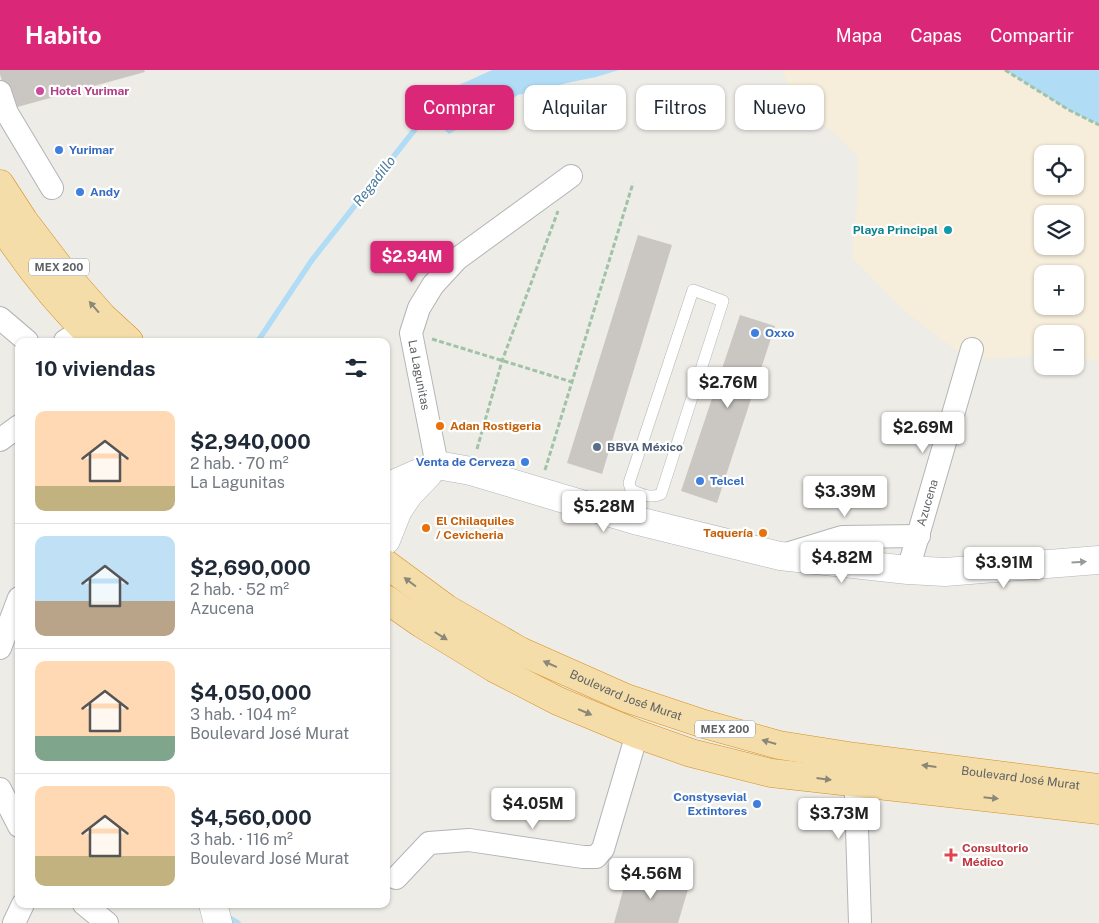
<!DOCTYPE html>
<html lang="es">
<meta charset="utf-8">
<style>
:root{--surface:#fff;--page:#f2f2f3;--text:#1f2937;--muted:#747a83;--line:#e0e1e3;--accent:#db2777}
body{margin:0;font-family:"Public Sans",sans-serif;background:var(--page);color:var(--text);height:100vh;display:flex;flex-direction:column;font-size:19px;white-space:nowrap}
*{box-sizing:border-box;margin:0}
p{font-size:16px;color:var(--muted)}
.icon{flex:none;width:28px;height:28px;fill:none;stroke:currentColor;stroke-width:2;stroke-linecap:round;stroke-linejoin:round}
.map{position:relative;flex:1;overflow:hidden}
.panel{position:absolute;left:15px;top:268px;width:375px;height:570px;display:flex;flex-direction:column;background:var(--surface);border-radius:10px;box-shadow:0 1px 4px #0004}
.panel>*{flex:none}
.banner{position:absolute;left:405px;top:15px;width:475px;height:45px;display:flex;gap:10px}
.fabs{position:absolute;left:1034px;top:75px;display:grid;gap:10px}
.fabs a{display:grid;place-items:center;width:50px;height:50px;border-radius:10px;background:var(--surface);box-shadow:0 1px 4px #0004;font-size:25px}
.price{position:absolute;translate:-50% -42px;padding:0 11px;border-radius:5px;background:#fff;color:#222;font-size:16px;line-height:32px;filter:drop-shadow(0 1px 2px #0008)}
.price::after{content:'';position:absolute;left:50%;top:30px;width:15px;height:11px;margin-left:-8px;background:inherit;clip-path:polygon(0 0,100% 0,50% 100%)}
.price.active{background:var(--accent);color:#fff}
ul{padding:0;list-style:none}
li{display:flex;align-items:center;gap:15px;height:125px;padding:0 20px}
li+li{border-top:1px solid var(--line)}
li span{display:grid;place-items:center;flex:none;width:140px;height:100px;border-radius:10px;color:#555}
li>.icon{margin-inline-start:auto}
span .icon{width:60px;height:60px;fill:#fffc;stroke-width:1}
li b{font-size:21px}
h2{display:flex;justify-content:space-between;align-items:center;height:60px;padding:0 20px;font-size:21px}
.tag{padding:0 18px;border-radius:10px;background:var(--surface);box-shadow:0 1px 4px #0004;font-size:18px;line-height:45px}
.tag.active{background:var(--accent);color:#fff}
header{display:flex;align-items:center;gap:30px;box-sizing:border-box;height:70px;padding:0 25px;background:var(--accent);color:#fff}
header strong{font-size:24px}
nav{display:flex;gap:28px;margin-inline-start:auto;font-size:18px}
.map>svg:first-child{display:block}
</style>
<header>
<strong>Habito</strong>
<nav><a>Mapa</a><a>Capas</a><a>Compartir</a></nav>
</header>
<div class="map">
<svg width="1099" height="853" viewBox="0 0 1099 853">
<rect width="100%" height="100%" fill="#eeece7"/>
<path fill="#f6edda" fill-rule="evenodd" d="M782 0H1005L1069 40 1099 55V292L1075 286V264H1042V285L969 290 903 240 852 187 857 136 858 87 792 23ZM1042 84H1075V116H1042ZM1042 144H1075V176H1042ZM1042 204H1075V236H1042Z"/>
<path fill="#b0ddf5" d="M492 0H619L596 7 567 13 518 25 449 64 427 44 424 31Z
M1005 0H1099V55L1069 40Z"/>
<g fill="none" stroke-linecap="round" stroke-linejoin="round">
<path stroke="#b0ddf5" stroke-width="5.5" d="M258 271 312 190 427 44 434 42
M225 845 238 853"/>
</g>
<path fill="#cac7c3" d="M0 0H144L145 2 10 39 0 4Z
M638 165 672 175 602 404 567 393Z
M740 245 775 256 717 433 681 421Z
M629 799 689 816 678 853H614Z"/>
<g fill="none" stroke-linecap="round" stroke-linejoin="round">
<g stroke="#b2b4b7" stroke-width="12">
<path id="service" d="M693 220 723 231 661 424C650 429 642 424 631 420L629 413Z"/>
</g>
<g stroke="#b2b4b7" stroke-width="24">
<g id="minor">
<path d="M0 22 7 43 52 118"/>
<path d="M0 248 27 271"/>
<path d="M65 271 84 259"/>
<path d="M0 370 19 356"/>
<path d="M437 395 411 263 419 238 433 215 457 189 571 106"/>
<path d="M783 485 842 467 919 466"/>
<path id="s1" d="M908 500 972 279"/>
<path d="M0 578 19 528"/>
<path d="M855 695 860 853"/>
<path d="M0 719 19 756"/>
<path d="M396 808 429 773 469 770 583 787H596L603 779 637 664"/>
<path d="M84 834 107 853"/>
<path d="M14 853 23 834"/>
</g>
</g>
<g stroke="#b2b4b7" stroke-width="29">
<path id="tertiary" d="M386 421 398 412 437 395 471 401 638 451 780 486 908 500 945 502 1099 490
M386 470 398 440 409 424 429 403
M213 834 218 853"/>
</g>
<g stroke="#d98e1c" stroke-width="29">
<g id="trunk">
<path d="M0 114 24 151 59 197 103 247 129 271"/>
<path d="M0 153C27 196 60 236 96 271"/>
<path id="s2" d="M386 494 447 539 520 581 626 628 704 654 779 675 855 687 1099 718"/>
<path d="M386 529 422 554 494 598 558 631 637 664 691 683 771 703 1099 740"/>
</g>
</g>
<path stroke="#a0c3a7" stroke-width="3" stroke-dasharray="5 2.5" stroke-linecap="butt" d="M1005 0 1069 40 1099 55
M432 269 572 312
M477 379 502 291 558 141
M545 400 633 113"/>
<use href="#service" stroke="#fff" stroke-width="11"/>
<use href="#minor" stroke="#fff" stroke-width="22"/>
<use href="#tertiary" stroke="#fff" stroke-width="28"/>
<use href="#trunk" stroke="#f4dda8" stroke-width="28"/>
</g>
<defs><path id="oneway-solid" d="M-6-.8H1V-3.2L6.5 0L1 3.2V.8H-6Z" transform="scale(1.25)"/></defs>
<g fill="#8b8779">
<use href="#oneway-solid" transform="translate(94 237) rotate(-131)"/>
<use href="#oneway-solid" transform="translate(410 512) rotate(-143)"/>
<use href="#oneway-solid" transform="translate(441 566) rotate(32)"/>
<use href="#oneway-solid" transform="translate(550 594) rotate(-156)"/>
<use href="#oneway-solid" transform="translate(585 642) rotate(23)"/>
<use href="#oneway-solid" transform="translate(769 672) rotate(-164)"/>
<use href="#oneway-solid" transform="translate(929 696) rotate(-173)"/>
<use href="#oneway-solid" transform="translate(824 709) rotate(7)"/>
<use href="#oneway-solid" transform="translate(991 728) rotate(6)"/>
</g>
<use fill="#96999b" href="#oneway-solid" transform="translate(1079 492) rotate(-4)"/>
<circle fill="#d1479c" stroke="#fff" stroke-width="2" cx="40" cy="21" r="5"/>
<g fill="#3f7fe0" stroke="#fff" stroke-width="2">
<circle cx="59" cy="80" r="5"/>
<circle cx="80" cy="122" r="5"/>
<circle cx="755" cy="263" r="5"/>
<circle cx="525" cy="392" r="5"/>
<circle cx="700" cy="411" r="5"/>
<circle cx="757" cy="734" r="5"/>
</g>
<circle fill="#0f9aa8" stroke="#fff" stroke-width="2" cx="948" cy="160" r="5"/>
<g fill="#e8710a" stroke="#fff" stroke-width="2">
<circle cx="440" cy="356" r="5"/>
<circle cx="426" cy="458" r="5"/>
<circle cx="763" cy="463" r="5"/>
</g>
<circle fill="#5c6f8a" stroke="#fff" stroke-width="2" cx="597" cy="377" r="5"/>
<path fill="#e0444e" stroke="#fff" stroke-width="2" d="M948.5 777.5h5v5h5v5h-5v5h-5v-5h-5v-5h5z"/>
<g text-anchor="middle" stroke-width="4.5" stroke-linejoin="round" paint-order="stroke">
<g fill="#fff" stroke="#8e9193" stroke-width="1">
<rect x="29" y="188.5" width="60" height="17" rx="4"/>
<rect x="695" y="650.5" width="60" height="17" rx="4"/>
</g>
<g font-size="11" font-weight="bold" fill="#5e6265">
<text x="59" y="201">MEX 200</text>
<text x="725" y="663">MEX 200</text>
</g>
<g font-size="12" font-weight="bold" fill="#b23c85" stroke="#fff" text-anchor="start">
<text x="50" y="25">Hotel Yurimar</text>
</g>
<g font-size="12" font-weight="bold" fill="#366cbe" stroke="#fff" text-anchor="start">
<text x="69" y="84">Yurimar</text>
<text x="90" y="126">Andy</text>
<text x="765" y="267">Oxxo</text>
<text x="515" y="396" text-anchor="end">Venta de Cerveza</text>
<text x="710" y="415">Telcel</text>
<text x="747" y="731" text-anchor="end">Constysevial<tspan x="747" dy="14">Extintores</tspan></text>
</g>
<g font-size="12" font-weight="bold" fill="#0d838f" stroke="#fff" text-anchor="end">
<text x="938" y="164">Playa Principal</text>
</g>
<g font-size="12" fill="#5e6265" stroke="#fff">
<text transform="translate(419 305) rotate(79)" y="4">La Lagunitas</text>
<text dy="4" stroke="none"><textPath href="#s1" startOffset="70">Azucena</textPath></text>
<text dy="4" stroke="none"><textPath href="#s2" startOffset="275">Boulevard José Murat</textPath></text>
<text dy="4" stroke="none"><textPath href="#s2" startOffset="680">Boulevard José Murat</textPath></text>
</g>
<g font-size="12" font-weight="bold" fill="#c56008" stroke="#fff" text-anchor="start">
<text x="450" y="360">Adan Rostigeria</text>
<text x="436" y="455">El Chilaquiles<tspan x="436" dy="14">/ Cevicheria</tspan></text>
<text x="753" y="467" text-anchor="end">Taquería</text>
</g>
<g font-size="12" font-weight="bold" fill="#4e5e75" stroke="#fff" text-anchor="start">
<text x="607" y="381">BBVA México</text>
</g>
<g font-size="12" font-weight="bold" fill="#be3a42" stroke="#fff" text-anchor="start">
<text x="962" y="782">Consultorio<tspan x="962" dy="14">Médico</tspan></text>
</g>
<g font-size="14" font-style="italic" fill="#4b7a9d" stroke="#fff">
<text transform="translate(374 111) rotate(-52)" y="5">Regadillo</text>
</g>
</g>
</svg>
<div class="fabs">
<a><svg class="icon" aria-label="locate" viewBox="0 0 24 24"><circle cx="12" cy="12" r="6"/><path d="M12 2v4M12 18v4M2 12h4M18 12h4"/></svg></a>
<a><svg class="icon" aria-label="layers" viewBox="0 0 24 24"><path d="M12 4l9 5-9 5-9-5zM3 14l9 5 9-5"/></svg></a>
<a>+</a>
<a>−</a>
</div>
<b class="price active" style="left:412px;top:213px">$2.94M</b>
<b class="price" style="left:728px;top:339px">$2.76M</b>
<b class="price" style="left:923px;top:384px">$2.69M</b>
<b class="price" style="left:845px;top:448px">$3.39M</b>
<b class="price" style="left:604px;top:463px">$5.28M</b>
<b class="price" style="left:842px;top:514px">$4.82M</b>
<b class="price" style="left:1004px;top:519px">$3.91M</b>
<b class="price" style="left:533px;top:760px">$4.05M</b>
<b class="price" style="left:839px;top:770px">$3.73M</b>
<b class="price" style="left:651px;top:830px">$4.56M</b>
<div class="banner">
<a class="tag active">Comprar</a>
<a class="tag">Alquilar</a>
<a class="tag">Filtros</a>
<a class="tag">Nuevo</a>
</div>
<section class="panel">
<h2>10 viviendas<svg class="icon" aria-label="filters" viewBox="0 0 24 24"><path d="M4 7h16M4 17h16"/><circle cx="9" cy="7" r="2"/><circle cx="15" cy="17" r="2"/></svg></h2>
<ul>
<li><span style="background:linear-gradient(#ffd9b3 75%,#c2b280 0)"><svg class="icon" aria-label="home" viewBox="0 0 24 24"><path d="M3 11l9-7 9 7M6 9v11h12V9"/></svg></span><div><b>$2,940,000</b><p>2 hab. · 70 m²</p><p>La Lagunitas</p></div></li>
<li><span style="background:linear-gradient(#bfe0f5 65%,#b9a48a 0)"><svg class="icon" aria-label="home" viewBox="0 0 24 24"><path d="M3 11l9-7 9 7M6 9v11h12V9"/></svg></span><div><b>$2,690,000</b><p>2 hab. · 52 m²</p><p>Azucena</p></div></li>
<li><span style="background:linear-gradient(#ffd9b3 75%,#7fa58c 0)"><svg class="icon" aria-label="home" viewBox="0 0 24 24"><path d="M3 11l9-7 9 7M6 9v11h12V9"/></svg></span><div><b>$4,050,000</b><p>3 hab. · 104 m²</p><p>Boulevard José Murat</p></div></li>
<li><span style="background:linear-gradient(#ffd9b3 70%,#c2b280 0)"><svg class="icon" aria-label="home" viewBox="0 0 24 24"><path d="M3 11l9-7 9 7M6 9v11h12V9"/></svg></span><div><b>$4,560,000</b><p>3 hab. · 116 m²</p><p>Boulevard José Murat</p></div></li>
</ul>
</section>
</div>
